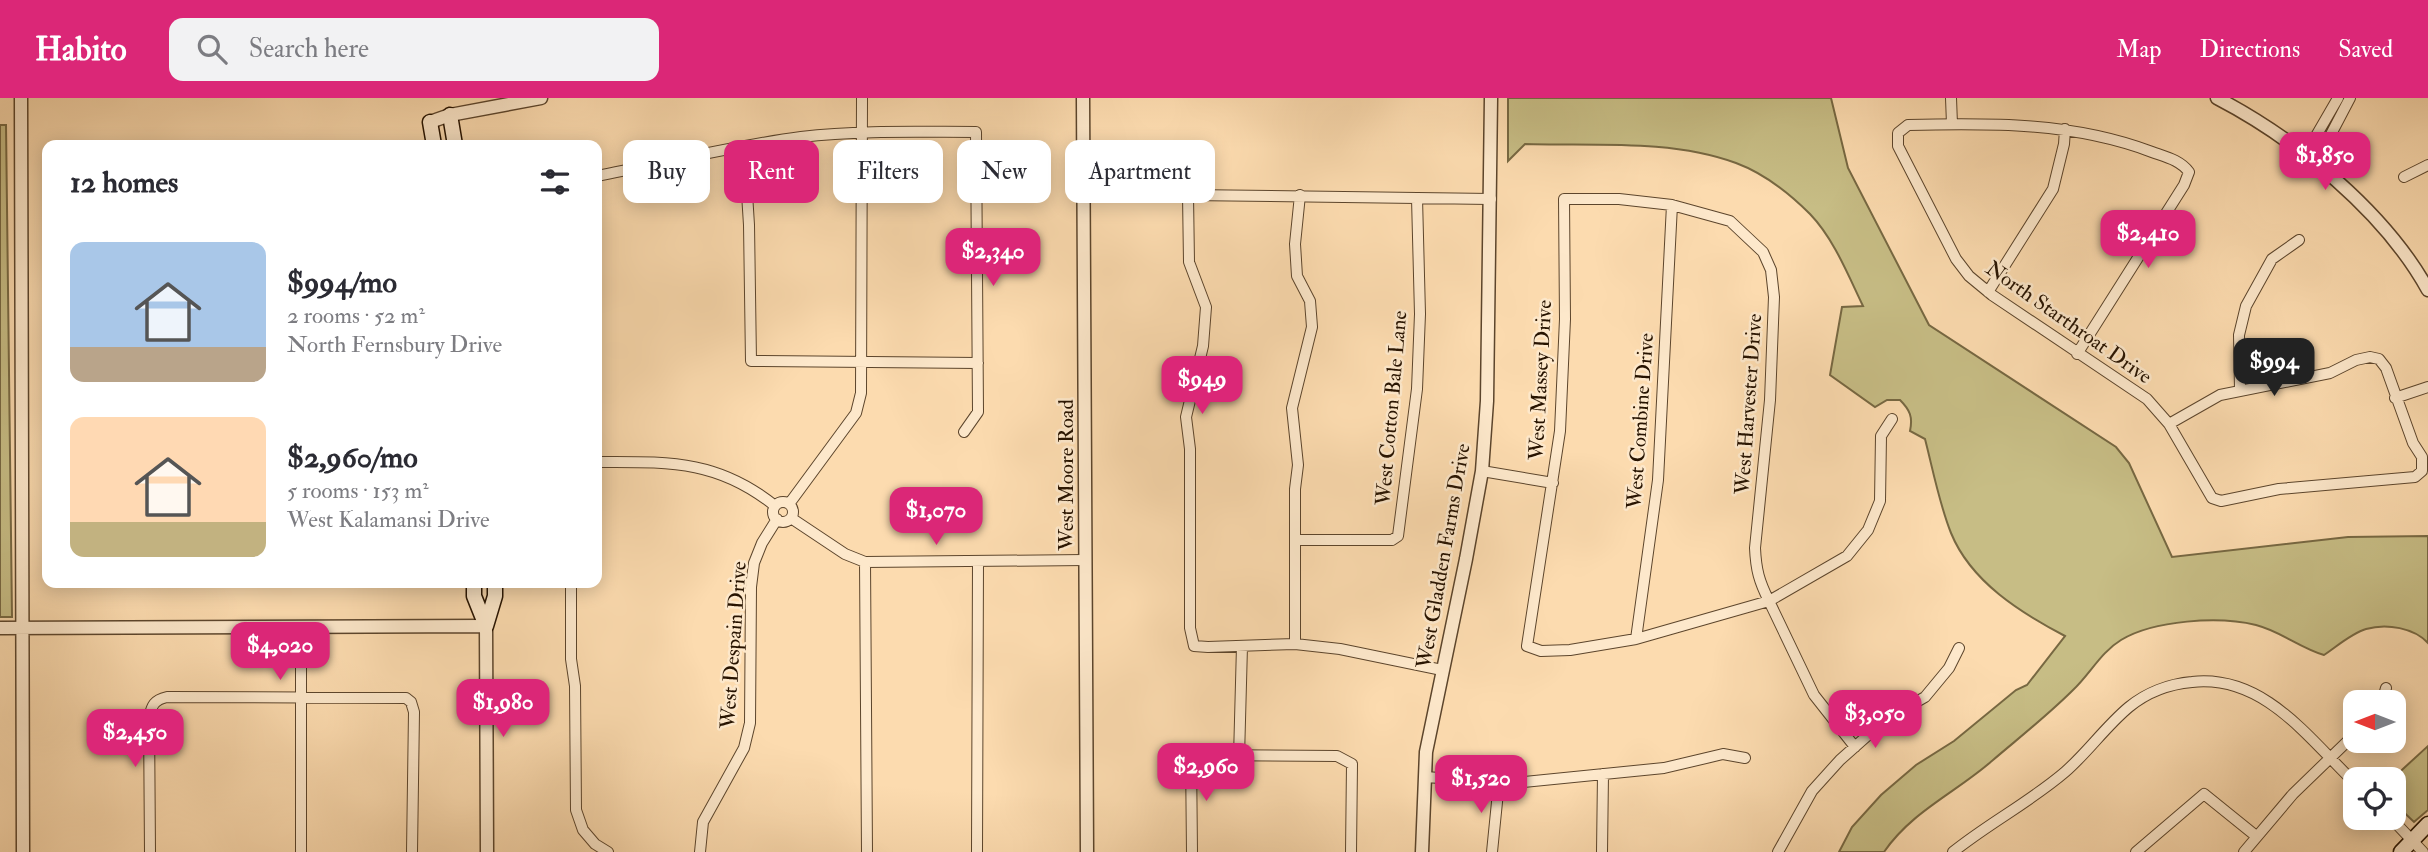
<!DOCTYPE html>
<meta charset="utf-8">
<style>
:root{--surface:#fff;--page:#f2f2f3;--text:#2b2b33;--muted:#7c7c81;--accent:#db2777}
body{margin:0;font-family:"IM FELL Double Pica",serif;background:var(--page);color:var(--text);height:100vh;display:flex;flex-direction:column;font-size:26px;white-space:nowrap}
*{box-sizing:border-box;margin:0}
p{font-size:23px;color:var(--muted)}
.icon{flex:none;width:38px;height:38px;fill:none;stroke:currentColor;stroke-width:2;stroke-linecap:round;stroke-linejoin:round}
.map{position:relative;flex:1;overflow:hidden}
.drawer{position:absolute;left:42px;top:42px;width:560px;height:448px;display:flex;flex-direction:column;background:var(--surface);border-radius:14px;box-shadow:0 4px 18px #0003}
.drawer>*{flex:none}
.hud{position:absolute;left:623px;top:42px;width:665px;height:63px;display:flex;gap:14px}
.needle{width:46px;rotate:270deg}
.tools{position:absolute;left:2343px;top:592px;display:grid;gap:14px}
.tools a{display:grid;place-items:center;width:63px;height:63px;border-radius:14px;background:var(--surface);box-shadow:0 4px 18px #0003;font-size:35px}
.price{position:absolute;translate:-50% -60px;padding:0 16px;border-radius:14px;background:var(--accent);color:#fff;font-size:23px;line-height:46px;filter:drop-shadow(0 2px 4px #0008)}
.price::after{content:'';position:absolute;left:50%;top:42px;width:21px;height:16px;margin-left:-10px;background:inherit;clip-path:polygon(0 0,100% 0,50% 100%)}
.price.active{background:#222;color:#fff}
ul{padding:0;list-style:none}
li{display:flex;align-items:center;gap:21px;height:175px;padding:0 28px}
li span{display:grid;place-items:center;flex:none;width:196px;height:140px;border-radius:14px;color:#555}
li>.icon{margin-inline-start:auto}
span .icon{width:84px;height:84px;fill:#fffc;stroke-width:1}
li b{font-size:30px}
h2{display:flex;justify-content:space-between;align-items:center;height:84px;padding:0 28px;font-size:30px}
.tag{padding:0 24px;border-radius:14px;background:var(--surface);box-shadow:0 4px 18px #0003;font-size:24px;line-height:63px}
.tag.active{background:var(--accent);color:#fff}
header{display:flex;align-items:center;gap:42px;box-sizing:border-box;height:98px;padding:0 35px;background:var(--accent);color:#fff}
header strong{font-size:33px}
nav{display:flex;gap:38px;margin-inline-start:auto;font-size:24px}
.search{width:490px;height:63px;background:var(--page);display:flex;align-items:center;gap:18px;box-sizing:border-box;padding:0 24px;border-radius:14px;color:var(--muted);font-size:26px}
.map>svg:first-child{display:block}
</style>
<header>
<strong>Habito</strong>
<div class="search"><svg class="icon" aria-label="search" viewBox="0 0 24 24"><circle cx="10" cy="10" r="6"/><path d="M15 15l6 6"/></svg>Search here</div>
<nav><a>Map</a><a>Directions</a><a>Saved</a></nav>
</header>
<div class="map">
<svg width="2428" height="754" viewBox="0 0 2428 754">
<rect width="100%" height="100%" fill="#fcdbaf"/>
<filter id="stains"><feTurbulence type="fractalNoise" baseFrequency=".00286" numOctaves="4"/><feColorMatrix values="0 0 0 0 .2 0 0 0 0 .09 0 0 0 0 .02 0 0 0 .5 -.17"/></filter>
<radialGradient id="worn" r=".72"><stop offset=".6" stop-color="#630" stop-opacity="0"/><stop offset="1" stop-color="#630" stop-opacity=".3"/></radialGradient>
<path fill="#c7bd85" stroke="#776842" stroke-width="2" d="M1508 0H1831L1848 70 1929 227 2116 349 2129 365 2172 459 2348 439 2428 438V545C2414 530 2387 525 2366 531 2352 535 2336 549 2324 557 2300 550 2280 533 2256 527 2219 518 2154 522 2121 542 2101 554 2090 576 2073 592 2048 617 2020 639 1993 662 1957 694 1912 713 1884 754H1839L1852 729 1881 697 1916 667 1954 643 2016 592 2027 587 2065 538C2021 515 1971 484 1951 435 1939 405 1933 372 1925 341L1910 333C1913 319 1910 312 1900 302H1887L1875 309 1830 277 1842 209 1863 208C1848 177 1834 141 1810 116 1790 96 1763 75 1736 65 1671 41 1593 48 1525 46L1508 63Z
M0 27H6L12 519H0Z
M2428 648V712L2414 724 2394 705V681H2392Z"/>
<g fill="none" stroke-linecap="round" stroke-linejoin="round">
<g stroke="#5c452c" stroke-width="12">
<path id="minor" d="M1951 0 1952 26
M744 48 749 127 751 263 978 265
M2309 59 2316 38 2338 0
M2309 60 2328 42 2350 0
M597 78C664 65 732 48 801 39 859 32 918 34 976 34L978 314 964 334
M2404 79 2428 67
M1988 194 2053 91 2064 46 2065 31
M2077 256 2184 87 2189 74C2180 62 2166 59 2152 54 2073 24 1991 25 1908 27L1898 35V48L1956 161 1969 178 1992 197 2147 301 2169 326 2212 400 2221 403 2279 391 2415 379 2422 373V359L2413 345 2386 270 2379 261 2370 259 2356 262 2330 275 2220 297 2169 326
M2240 292 2239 237 2246 208 2272 161 2299 142
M2395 300 2428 289
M597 364C667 364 717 361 775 408
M1482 373 1553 385
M773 414a10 10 0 1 1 20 0a10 10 0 1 1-20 0Z
M789 406 856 315 861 295 862 0
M791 420 845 456 865 464 1085 462
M1295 442H1392L1398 438 1417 291 1420 216 1417 100
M865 464 867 754
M571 485V561L575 588 576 712 583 732 595 746 608 754
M301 529V754
M1636 541 1658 382 1672 107
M1295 546V391L1298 367 1292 310 1312 229 1310 203 1297 178 1295 146 1300 97
M1442 572 1340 551 1295 546 1208 549 1194 548 1190 530V351L1186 319 1203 248 1206 209 1189 164 1188 97 1491 101
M2382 604 2386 590
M1855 649 1814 597 1769 503C1759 483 1756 472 1755 450L1770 302 1774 199 1771 172 1763 154 1730 123 1672 107 1619 101H1564L1565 221 1560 333 1527 548 1541 553 1570 552 1636 541 1769 503 1847 458 1868 432 1880 403 1881 338 1892 321
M1239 659 1242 548
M1425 679 1514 685 1664 670 1723 656 1745 660
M2390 719 2423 754
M150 754 149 619C152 607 154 602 167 599L406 600 411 604 414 614 412 754
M700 754 703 724 744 650 750 625 751 489 754 465 762 445 777 421
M977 754 978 463
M1192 754 1191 657 1337 658 1352 666 1351 754
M1492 754 1499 684
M1602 754 1603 676
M1778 754 1812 693 1840 662 1885 622 1925 599 1949 570 1959 550
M1953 754C1989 725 2030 704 2065 674 2088 654 2106 628 2129 609 2146 595 2169 586 2192 584 2264 576 2309 641 2356 686
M2136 754 2204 696 2256 738
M2244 754 2293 696 2356 635"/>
</g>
<g stroke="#5c452c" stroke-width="15">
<path id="tertiary" d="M21 0 23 754
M1083 0 1087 754
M2217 0C2296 41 2385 114 2428 192
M430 24 450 17 541 0
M0 530 486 528 487 754
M1422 754 1426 654 1466 461 1482 373 1487 303 1491 0"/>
</g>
<g stroke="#271300" stroke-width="17">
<path id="secondary" d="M450 17 455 47
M430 24 434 47
M474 485V498L486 528
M486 528 495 498V485
M2401 754 2428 726"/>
</g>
<use href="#minor" stroke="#fde8cb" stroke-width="10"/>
<use href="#tertiary" stroke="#fde8cb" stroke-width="12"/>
<use href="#secondary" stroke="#fde8cb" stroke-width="14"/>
</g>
<g text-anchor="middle" stroke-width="5" stroke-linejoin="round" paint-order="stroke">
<g font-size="21" fill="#271300" stroke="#fde8cb">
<text transform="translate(2069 224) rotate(35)" y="7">North Starthroat Drive</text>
<text transform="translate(1540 282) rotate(-87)" y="7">West Massey Drive</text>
<text transform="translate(1748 306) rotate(-86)" y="7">West Harvester Drive</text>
<text transform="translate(1391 310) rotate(-85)" y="7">West Cotton Bale Lane</text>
<text transform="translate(1640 323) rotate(-86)" y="7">West Combine Drive</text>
<text transform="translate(1066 377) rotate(-90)" y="7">West Moore Road</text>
<text transform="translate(1443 458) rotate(-80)" y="7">West Gladden Farms Drive</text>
<text transform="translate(733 547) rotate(-86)" y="7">West Despain Drive</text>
</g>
</g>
<rect width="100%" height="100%" filter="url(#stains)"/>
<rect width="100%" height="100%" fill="url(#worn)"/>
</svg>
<div class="tools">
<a><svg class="needle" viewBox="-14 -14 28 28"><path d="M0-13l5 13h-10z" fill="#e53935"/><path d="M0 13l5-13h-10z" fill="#7c7c81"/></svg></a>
<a><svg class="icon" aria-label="locate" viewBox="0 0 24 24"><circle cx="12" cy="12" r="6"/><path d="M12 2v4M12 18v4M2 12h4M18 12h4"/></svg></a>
</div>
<b class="price" style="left:2325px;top:94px">$1,850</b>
<b class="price" style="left:2148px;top:172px">$2,410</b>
<b class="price" style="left:993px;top:190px">$2,340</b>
<b class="price active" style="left:2274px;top:300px">$994</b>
<b class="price" style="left:1202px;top:318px">$949</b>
<b class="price" style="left:936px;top:449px">$1,070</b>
<b class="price" style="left:280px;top:584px">$4,020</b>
<b class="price" style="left:503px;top:641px">$1,980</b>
<b class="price" style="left:1875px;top:652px">$3,050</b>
<b class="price" style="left:135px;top:671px">$2,450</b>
<b class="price" style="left:1206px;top:705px">$2,960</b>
<b class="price" style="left:1481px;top:717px">$1,520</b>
<div class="hud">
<a class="tag">Buy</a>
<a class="tag active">Rent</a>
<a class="tag">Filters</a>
<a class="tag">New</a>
<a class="tag">Apartment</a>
</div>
<section class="drawer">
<h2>12 homes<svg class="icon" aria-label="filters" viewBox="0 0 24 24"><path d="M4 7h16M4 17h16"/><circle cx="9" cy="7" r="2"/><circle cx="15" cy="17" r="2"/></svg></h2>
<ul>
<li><span style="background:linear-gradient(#a9c7e8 75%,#b9a48a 0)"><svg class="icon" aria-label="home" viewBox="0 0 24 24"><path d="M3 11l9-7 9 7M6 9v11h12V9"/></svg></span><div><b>$994/mo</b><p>2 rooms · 52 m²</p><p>North Fernsbury Drive</p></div></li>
<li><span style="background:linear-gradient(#ffd9b3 75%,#c2b280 0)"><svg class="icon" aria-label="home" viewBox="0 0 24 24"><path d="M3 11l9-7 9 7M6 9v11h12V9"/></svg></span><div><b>$2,960/mo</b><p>5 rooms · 153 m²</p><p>West Kalamansi Drive</p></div></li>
</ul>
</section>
</div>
